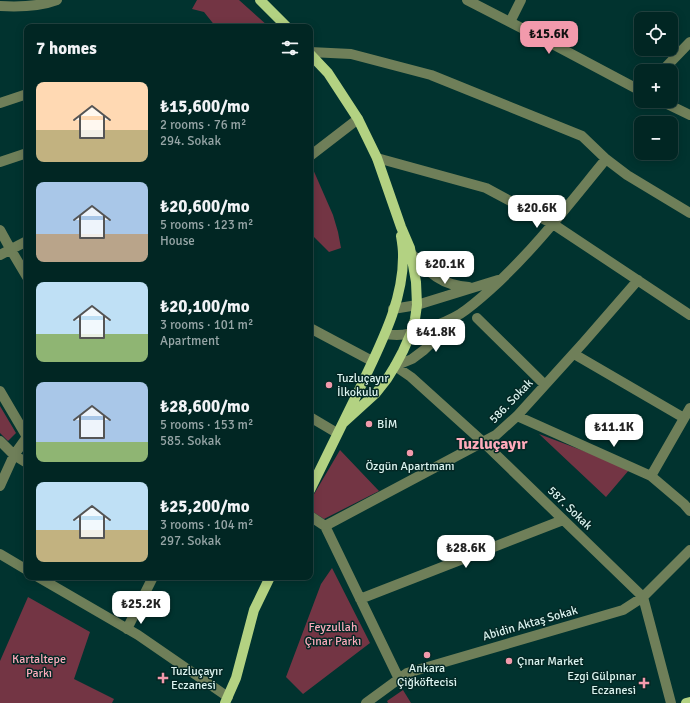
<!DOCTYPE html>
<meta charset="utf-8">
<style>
:root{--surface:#012623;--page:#0b2e2b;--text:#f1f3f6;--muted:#96a5a6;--line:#234341;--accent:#f29aac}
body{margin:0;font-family:Signika,sans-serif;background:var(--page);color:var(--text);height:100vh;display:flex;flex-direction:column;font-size:15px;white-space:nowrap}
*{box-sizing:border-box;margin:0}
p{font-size:13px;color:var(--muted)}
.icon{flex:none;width:22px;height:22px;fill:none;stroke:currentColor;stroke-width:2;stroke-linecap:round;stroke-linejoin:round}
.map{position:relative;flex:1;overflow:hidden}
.panel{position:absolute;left:24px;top:24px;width:289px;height:556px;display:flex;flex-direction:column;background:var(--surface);border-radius:8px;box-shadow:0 2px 10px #0003,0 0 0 1px var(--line)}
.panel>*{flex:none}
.tools{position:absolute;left:634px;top:12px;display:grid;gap:8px}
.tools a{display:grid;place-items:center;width:44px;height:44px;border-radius:8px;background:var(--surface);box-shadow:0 2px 10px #0003,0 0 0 1px var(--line);font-size:20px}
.price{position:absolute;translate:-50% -34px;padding:0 9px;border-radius:8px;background:#fff;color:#222;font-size:13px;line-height:26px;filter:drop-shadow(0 1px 2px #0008)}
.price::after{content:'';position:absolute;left:50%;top:24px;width:12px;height:9px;margin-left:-6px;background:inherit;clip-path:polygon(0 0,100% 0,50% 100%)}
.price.on{background:var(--accent);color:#111}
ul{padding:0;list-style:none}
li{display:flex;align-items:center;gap:12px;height:100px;padding:0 12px}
li span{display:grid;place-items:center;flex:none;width:112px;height:80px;border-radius:8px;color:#555}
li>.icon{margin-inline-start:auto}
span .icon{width:48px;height:48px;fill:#fffc;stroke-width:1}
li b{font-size:17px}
h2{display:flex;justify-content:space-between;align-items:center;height:48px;padding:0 12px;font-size:17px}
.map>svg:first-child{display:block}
</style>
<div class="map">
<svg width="690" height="703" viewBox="0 0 690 703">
<rect width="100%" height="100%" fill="#01332f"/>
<path fill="#733544" d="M197 0H239L268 26 267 27H216L204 12 192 9Z
M312 167 333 215 338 232 341 248 329 252 310 233V168Z
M0 406 16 433 8 441 0 433Z
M539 434 597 456 629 470 606 497Z
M340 450 379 491 324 519 310 510V501Z
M332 568 370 643 303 694 286 677 321 584Z
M28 597 90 632 74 679 114 699 112 703H0V661Z
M403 690 411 703H388L387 701Z"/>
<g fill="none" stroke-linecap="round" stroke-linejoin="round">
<path stroke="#6f7f59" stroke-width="10" d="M467 0 545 40 641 91
M0 6C17 7 41 6 57 0
M510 22 521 0
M310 52 351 54 431 75 582 136 606 159 627 175 690 213
M662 71 690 42
M661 101 690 115
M0 103 27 94
M310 156 358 119
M377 158 486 188 553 224 690 315
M0 162 27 153
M0 230 11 250 27 277
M411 253C428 272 442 286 469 287
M0 255 27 241
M393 309 417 305 498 280
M477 318 545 385
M310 328 372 361
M385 334C389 335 393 335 397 335 413 335 445 323 460 314 471 307 481 298 491 289 534 250 569 204 606 159
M574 354 684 418
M395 366 411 377 483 442 643 597 671 703
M395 366 412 359 424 350 455 320
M0 391 27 437
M517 416 651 476 684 504 690 511
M310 417 337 433
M0 441 14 455 27 463
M651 476 690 408
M0 486 14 455 27 437
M310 516 325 526 496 435 517 416 584 342 638 280
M325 526 399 679
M0 554 27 570
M38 577 138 635 228 697
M360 599 563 520
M127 629 153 577
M366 703 407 673 623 610 643 597 690 550"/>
<path stroke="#b3d282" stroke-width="10" d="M260 0 287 27
M310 54 328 73 358 119 377 158 401 227 410 248 416 282 417 305 415 319 411 333 403 351 395 366 387 379 376 393 343 423
M310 490C327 455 344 421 361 386 380 345 404 301 403 254 403 248 402 242 401 236
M225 703 236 678 254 610 270 577
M686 703 690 702"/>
</g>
<g fill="#f29aac" stroke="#042825" stroke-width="1.5">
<circle cx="329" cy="385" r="4"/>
<circle cx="369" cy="424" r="4"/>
<circle cx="410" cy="453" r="4"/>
<circle cx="427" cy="655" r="4"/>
<circle cx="509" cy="661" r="4"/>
<path d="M161 672h4v4h4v4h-4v4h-4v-4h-4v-4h4z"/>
<path d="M642 677h4v4h4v4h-4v4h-4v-4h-4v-4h4z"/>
</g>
<g text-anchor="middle" stroke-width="3" stroke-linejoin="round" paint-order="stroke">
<g font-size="12" fill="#dbf3ef" stroke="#042825" text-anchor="start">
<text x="337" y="382">Tuzluçayır<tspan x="337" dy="14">İlkokulu</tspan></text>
<text x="377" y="428">BİM</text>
<text x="410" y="470" text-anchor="middle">Özgün Apartmanı</text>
<text x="517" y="665">Çınar Market</text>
<text x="427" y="672" text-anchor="middle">Ankara<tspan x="427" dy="14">Çiğköftecisi</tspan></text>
<text x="171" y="675">Tuzluçayır<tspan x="171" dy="14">Eczanesi</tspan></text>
<text x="636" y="680" text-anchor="end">Ezgi Gülpınar<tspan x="636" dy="14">Eczanesi</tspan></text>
</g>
<g font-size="12" fill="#dbf3ef" stroke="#042825">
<text transform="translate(511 401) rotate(-46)" y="4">586. Sokak</text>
<text transform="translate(570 508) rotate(44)" y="4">587. Sokak</text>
<text transform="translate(530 623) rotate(-16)" y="4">Abidin Aktaş Sokak</text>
</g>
<g font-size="12" fill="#faaaba" stroke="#042825">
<text x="333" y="631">Feyzullah<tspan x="333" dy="14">Çınar Parkı</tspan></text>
<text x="39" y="663">Kartaltepe<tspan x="39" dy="14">Parkı</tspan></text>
</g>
<g font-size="16" font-weight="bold" fill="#ffabbc" stroke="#042825">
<text x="492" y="449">Tuzluçayır</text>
</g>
</g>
</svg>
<div class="tools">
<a><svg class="icon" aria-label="locate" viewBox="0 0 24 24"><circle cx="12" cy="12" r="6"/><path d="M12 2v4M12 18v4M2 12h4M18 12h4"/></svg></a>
<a>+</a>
<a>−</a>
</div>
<b class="price on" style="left:549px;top:55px">₺15.6K</b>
<b class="price" style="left:537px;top:229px">₺20.6K</b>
<b class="price" style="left:445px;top:285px">₺20.1K</b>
<b class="price" style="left:436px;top:353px">₺41.8K</b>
<b class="price" style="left:614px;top:448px">₺11.1K</b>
<b class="price" style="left:466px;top:569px">₺28.6K</b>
<b class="price" style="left:141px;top:625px">₺25.2K</b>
<section class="panel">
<h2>7 homes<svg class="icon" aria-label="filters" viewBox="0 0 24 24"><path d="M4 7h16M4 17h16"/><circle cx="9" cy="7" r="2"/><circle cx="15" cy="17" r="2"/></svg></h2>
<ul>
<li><span style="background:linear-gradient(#ffd9b3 60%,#c2b280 0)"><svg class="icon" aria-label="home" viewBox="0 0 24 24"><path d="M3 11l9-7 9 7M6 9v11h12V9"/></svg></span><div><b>₺15,600/mo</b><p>2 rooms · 76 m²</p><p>294. Sokak</p></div></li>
<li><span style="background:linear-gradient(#a9c7e8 65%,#b9a48a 0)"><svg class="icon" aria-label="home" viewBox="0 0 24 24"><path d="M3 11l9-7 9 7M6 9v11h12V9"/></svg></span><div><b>₺20,600/mo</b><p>5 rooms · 123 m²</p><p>House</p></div></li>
<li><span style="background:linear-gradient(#bfe0f5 65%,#8fb573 0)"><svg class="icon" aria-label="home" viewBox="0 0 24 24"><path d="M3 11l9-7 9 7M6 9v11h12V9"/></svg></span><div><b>₺20,100/mo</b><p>3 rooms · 101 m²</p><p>Apartment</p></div></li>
<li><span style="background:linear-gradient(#a9c7e8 75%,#8fb573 0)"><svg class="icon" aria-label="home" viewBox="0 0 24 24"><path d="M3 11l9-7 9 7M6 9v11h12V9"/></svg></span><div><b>₺28,600/mo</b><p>5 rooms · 153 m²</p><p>585. Sokak</p></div></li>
<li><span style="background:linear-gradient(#bfe0f5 60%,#c2b280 0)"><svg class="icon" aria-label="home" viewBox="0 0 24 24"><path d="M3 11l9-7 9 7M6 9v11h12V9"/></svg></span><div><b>₺25,200/mo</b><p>3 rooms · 104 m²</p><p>297. Sokak</p></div></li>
</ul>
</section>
</div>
